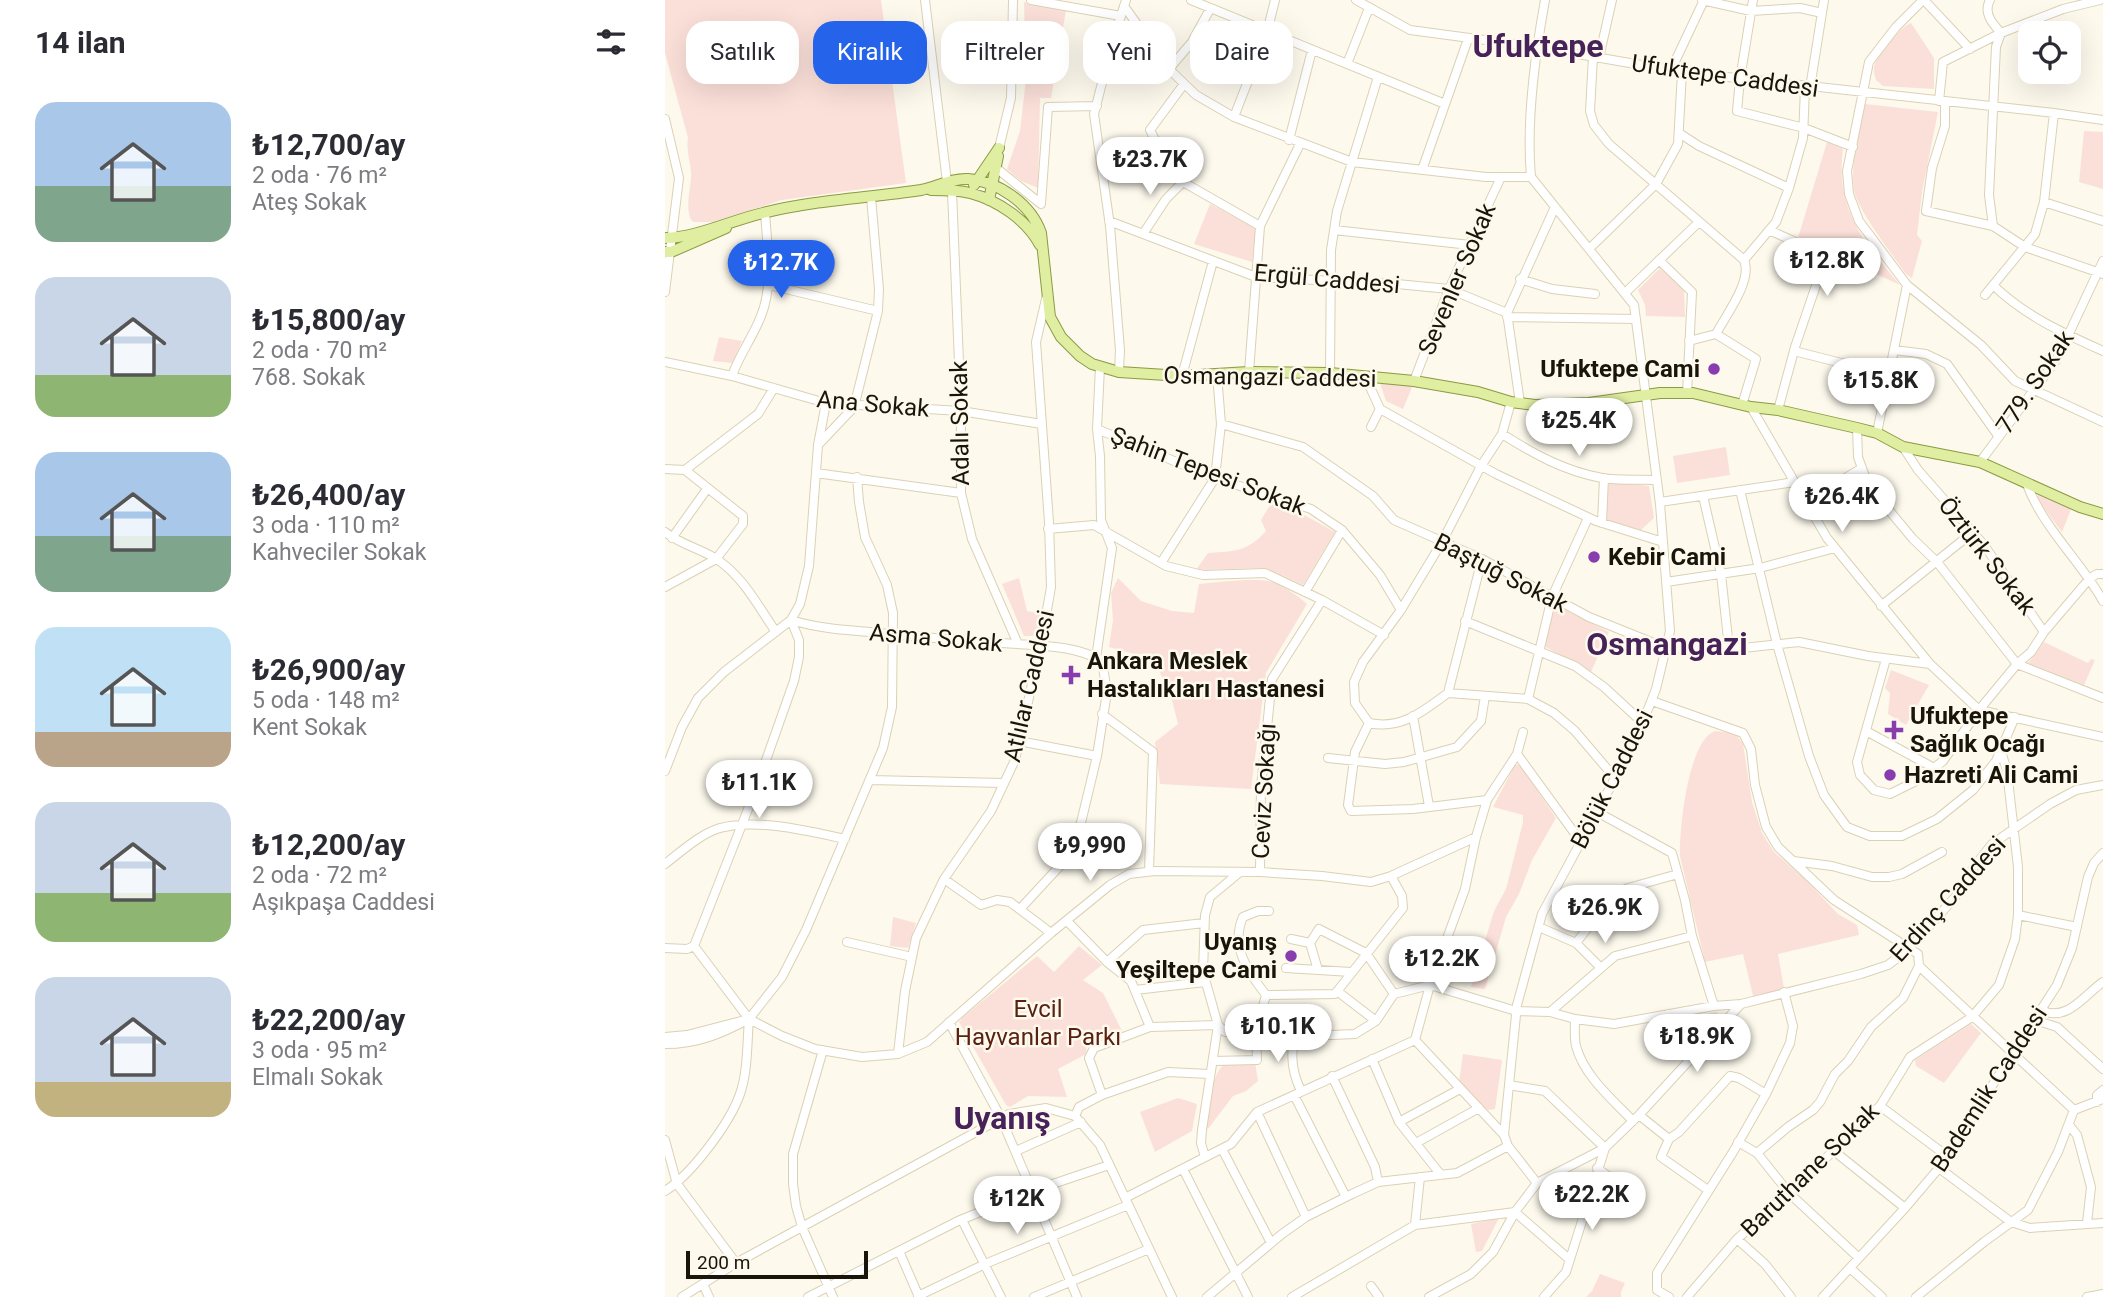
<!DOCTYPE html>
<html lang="tr">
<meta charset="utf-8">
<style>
:root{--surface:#fff;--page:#f2f2f3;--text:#2b2b33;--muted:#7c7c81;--accent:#2563eb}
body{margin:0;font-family:Roboto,sans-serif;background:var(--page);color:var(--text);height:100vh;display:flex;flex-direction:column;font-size:26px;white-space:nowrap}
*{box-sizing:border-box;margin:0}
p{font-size:23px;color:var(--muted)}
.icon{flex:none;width:38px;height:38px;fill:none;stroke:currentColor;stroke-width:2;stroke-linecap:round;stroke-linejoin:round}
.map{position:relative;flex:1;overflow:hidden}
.details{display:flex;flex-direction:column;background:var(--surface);width:665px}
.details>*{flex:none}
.top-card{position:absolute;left:21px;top:21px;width:665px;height:63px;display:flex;gap:14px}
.controls{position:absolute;left:1353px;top:21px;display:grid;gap:14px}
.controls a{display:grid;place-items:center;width:63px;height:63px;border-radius:14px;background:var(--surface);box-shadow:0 7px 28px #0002;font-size:35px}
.scale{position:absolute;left:21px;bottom:18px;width:182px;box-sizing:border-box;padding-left:7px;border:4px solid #19150b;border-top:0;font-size:19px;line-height:24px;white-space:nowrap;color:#19150b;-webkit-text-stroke:5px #fdf9ed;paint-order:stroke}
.price{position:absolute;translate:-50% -60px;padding:0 16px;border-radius:24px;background:#fff;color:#222;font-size:23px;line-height:46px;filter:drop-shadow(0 2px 4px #0008)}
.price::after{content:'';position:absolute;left:50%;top:42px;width:21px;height:16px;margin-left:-10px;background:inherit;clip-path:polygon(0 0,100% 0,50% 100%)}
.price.selected{background:var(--accent);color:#fff}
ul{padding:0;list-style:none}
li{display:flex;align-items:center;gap:21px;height:175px;padding:0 35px}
li span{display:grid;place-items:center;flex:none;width:196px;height:140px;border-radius:21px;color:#555}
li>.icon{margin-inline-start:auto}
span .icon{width:84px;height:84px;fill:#fffc;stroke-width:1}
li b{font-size:30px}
h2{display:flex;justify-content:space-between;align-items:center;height:84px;padding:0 35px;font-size:30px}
.chip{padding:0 24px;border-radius:21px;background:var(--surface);box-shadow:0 7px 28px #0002;font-size:24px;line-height:63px}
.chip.selected{background:var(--accent);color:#fff}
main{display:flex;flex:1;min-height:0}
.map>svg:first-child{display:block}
</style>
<main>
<section class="details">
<h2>14 ilan<svg class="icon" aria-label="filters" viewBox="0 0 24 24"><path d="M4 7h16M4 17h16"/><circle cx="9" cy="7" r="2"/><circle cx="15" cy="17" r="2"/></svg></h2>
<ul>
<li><span style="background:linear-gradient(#a9c7e8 60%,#7fa58c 0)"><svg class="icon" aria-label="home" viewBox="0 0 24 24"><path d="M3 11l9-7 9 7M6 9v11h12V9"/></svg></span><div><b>₺12,700/ay</b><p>2 oda · 76 m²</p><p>Ateş Sokak</p></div></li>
<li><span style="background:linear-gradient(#c9d6e8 70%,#8fb573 0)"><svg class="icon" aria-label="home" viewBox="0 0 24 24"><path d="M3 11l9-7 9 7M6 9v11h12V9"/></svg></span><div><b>₺15,800/ay</b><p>2 oda · 70 m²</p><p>768. Sokak</p></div></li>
<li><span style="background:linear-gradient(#a9c7e8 60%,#7fa58c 0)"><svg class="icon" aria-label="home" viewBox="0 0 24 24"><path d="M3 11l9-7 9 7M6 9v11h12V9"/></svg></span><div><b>₺26,400/ay</b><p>3 oda · 110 m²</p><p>Kahveciler Sokak</p></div></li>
<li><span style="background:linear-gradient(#bfe0f5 75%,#b9a48a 0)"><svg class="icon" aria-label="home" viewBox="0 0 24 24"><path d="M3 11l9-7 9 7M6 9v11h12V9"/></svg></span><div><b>₺26,900/ay</b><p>5 oda · 148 m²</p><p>Kent Sokak</p></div></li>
<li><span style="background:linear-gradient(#c9d6e8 65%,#8fb573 0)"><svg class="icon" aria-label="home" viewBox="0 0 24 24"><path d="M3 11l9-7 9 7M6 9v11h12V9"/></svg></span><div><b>₺12,200/ay</b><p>2 oda · 72 m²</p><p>Aşıkpaşa Caddesi</p></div></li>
<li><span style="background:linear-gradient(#c9d6e8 75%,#c2b280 0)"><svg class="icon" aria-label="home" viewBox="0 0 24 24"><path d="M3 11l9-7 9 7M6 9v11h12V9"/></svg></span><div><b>₺22,200/ay</b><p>3 oda · 95 m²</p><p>Elmalı Sokak</p></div></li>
</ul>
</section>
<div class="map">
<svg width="1438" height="1297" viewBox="0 0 1438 1297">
<rect width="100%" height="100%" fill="#fdf9ed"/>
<path fill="#fbe0d9" d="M0 0H216L241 183 117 200 48 222H28C18 210 27 187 26 172 25 160 21 150 23 138L0 53Z
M359 2 401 10 386 98H375L373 188 356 181 342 169 355 131 361 79Z
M1246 23 1269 58V89L1218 86 1211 80C1210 76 1208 72 1209 68 1210 56 1235 27 1246 23Z
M1200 104 1273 112 1257 192 1252 235 1257 241 1247 278 1241 274C1229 257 1192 209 1189 190 1185 162 1195 132 1200 104Z
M1419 131 1438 132V189L1414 182Z
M1162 142 1178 149C1170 208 1198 242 1235 285L1133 238Z
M545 204 591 228 587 262 529 244Z
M995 268 1019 290 1020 317 981 316 980 305 973 290Z
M54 337 77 341 67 363 48 361Z
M715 383 748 385 738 409 721 401Z
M1061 447 1065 475 1012 483 1008 456Z
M944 481 984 486 989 518 976 530 940 521Z
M1375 493 1407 507 1397 532 1371 498Z
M607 502 641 516 670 532 638 585 601 568 531 570 543 553C570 551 582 552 601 531L596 520Z
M354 578 362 611 377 614 374 636H359L337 584Z
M453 578 476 601 507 611 529 613 534 584C551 582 586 578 603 581 616 584 632 595 642 604L601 673 586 789 495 784 490 742 513 724 506 696 486 654H469L444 647 448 620 446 593Z
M890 605 944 632 926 672 879 646Z
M1379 642 1423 663 1426 659 1430 660 1419 685 1363 663Z
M1226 670 1264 685 1241 725 1223 714 1225 693 1220 688Z
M1051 731 1071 734 1078 744 1087 802 1097 833 1109 852 1140 879 1173 914 1192 925 1194 935 1113 954 1119 989 1088 996 1078 954 1040 962 1015 856C1014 832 1023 737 1051 731Z
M850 765H855L891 818 867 860 854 894 841 917 820 989 806 987 829 911 841 889 858 822V815L828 807Z
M228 917 251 923 243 948 225 946Z
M414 946 437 965 418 980 438 993 458 1033 422 1043 421 1054 393 1069 402 1097 363 1096 345 1107 341 1105 294 1022 298 1017 372 956 389 972Z
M1052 1012 1053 1016 1045 1029 1024 1053 1012 1020Z
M1306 1024 1316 1033 1279 1083 1251 1066 1250 1060Z
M798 1054 837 1060 830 1109 824 1110 817 1107 794 1082Z
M590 1062 593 1081 581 1091 568 1096 543 1129 540 1126C543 1112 547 1068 561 1064 570 1061 581 1063 590 1062Z
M513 1098 532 1104 527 1131 490 1152 475 1112Z
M834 1218 817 1251 811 1252 806 1224Z
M935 1274 960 1283 956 1292V1297H921L927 1291Z"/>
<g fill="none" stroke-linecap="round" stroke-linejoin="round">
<g stroke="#dbd1b4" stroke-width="10">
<path id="minor" d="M260 0 282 182
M366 0 456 16
M526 0 780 104
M691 0 745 30 872 47 1017 72 1389 113 1438 120
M1037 0 1086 11 1135 8 1157 13
M1088 0 1075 79 1072 111 1139 128 1188 147
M1259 0 1305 49
M1325 0C1318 13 1327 23 1336 33L1331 47 1324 195 1328 226 1360 247 1438 274
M459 6 504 69 531 95 569 117 687 162 821 177H866
M928 57 925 111 929 125 944 144 1079 260
M934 58 947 0
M682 64 704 8
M504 69 527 42 545 9
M1006 70 1039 0
M519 84 485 130 500 159 518 182 595 226
M1145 88 1159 0
M1274 101 1278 62 1336 33 1398 9 1435 0
M1280 102V126L1267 168 1261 211 1328 226
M569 117 602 32 610 0
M0 119 14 178 0 292
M1014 133 1034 146 1124 188
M624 140 647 50
M334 148 346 98 348 0
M330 167 376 204 383 107 432 106
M757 170 803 39
M287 191 296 411V493L307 539 353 644
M1379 202 1438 221
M444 221 591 277 732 284 784 289 842 313
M669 230 805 245
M1104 230 1157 254 1159 262 1130 347 1113 410
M478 234 501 199 518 182
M924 249 991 184 1013 144 1017 72
M994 260 1027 292 1022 393
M855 279 887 289 930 294
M104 285 213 311
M1242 285 1316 345 1350 381 1438 422
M1328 285C1360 316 1398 333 1438 351
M960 293 1034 222
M1320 295 1370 234 1379 202 1389 113
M842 317 971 319
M1051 334 1091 359 1077 405
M1024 341 1051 334C1061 315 1088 280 1079 260L1111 222 1124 188 1138 138 1140 87
M1229 350 1261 354 1282 364 1334 437
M1129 351 1224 375
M0 362 67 376 161 403 296 411 377 424
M454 372 455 350 445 226 429 114 447 44 461 0
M584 372 595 226 635 144
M665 373 666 250 672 211 713 77
M67 376C74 355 88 337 96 316 109 284 102 247 100 212
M517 376 548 261
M700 376 715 409 831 474 931 521 998 542
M749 381 784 289 836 177
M855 403 842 313 890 207
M1086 407 1162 538 1265 664 1314 710 1438 737
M556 424 638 447 708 496 729 520 817 559 924 617 1001 648H1078L1134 642 1203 656 1265 664
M706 427 715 409
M1192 428 1193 457 1203 485 1248 539 1272 562 1352 664 1438 698
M432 429 550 478 646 509 677 530 715 575 736 610
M1212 433 1242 285 1194 221 1184 194 1182 171 1204 62 1231 27 1258 0
M837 434C869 454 899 471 937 478 955 481 974 479 992 480
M153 445 161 403
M1238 447 1253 470 1319 545 1379 632
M1315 462 1392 359 1438 261
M0 469 20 470
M151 473 296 493
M1361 482C1377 527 1415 560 1438 601
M1075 490 1112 644 1144 756 1159 795 1182 827 1205 836H1237L1272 819 1308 790 1331 761 1350 717
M1038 496 1056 574 1064 648
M995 502 1130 482
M1141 502 1197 468
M937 523 939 478
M383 529 429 525 501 566 538 575 600 573 657 600 719 635
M0 532C16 545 37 549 53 560 79 578 93 606 111 632
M7 538 42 489
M496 563 550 478 556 424 552 374
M1001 582 1095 568 1170 548
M0 587 51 559 78 524V516L20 470 93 414 109 388
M640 592 677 530
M1216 606 1308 532
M126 620 134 640V657L129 681 89 794 29 946 84 1019 117 1036 150 1049 197 1057 233 1054 262 1042 386 933 445 885 464 874 490 871 595 872 657 876 706 882 726 876 811 837
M126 620C152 628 178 630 205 632 249 637 294 640 338 643 371 646 408 644 437 661L442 692 432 756 414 831 406 852 393 868 355 909
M800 621 910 666 939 687 978 723
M431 658 447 548 436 520 435 456 432 429 435 367
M1221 659 1192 762 1195 775 1209 790 1225 794 1253 780 1278 761 1314 710 1352 664 1366 652 1379 632 1425 578 1432 574H1438
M783 693C758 711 737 730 704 723L690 703 689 682 698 662 736 610 777 542 816 466 837 434 846 402
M783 693 863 699 889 713 910 731 950 778
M783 693 817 559
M863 699 887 597 923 518
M987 701 1078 733 1086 749 1090 785 1101 827 1113 847 1169 900 1253 954 1254 966 1238 998 1206 1027 1183 1061 1170 1074 1155 1102 1148 1110 1123 1127 1092 1153
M437 714 488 752 484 871
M748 716 764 806
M704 723 690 752 683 805 686 811 748 809 822 800
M1201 731 1269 768
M858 732 852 754 822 800 811 837 800 889 765 985 750 1040 839 1135 843 1146 872 1183
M354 741 432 756
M852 754 916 842
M663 758 720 764 739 762 792 747 816 721 820 696
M0 771 17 727 33 698 59 672 126 620 135 604 144 566 153 445 189 407 213 311 214 289 206 197
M205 780 339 783
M932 812 1007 853 1020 900 1027 936 1049 1006
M1128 861 1167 866 1207 877H1224L1237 874 1277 852
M0 864C17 851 35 834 55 828 91 818 143 831 180 839
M595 872 596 786 607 679 657 600
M279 879 316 905 332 900 345 902 386 933
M1353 915 1412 927
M402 921 442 962 466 981 485 1027
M874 927 911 943 936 968
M626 939 645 943 653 970
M182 942 247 957
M645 943 654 929 701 953 729 994
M911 943 948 895 963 888 1013 874
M0 948 22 949 29 946
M442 962 478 930 539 923
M1254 966 1409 1110
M621 968 686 972
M470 990 540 982
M672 991 711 1021
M601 995C583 972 565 946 578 917L593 911H604
M1376 1010C1402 1023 1419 995 1438 982
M885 1012 950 956 1027 936
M1003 1014 1024 1061
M1371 1017 1376 1022 1392 1027 1438 1069
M84 1019 117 977 141 930 218 748 227 707 228 613 222 585 200 537 194 502 192 477
M910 1019C910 1027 909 1038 911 1046 919 1076 947 1099 968 1121
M284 1022 336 1118 412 1297
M631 1035C624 1054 628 1074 636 1091
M0 1037 22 1035 84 1019C56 1034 32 1044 0 1044
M158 1050 128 1154V1184L131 1206 137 1227 168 1297
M233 1054 240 991 251 938 279 879 326 811 350 760 376 644 386 587 384 522 371 342 381 299
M707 1059 734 1122 776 1175
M549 1061 592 1060 591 1033 601 995 670 994 738 908 737 896 726 876
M667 1076 710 1167 713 1182
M844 1085 880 1091 940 1148
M437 1095 424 1058 429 1048 485 1027 553 1025 560 1032 644 1036 690 1034 711 1021 729 994 765 985 851 1011 885 1012 910 1019 949 1024 1049 1006 1076 1004
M629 1095 681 1197
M1432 1102V1095L1438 1090
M1215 1106 1282 1156
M1409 1110 1438 1099
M592 1112 641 1217
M974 1115 1004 1139 996 1157 1043 1190
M410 1116 414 1107 437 1095 503 1072 544 1074
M734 1122 795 1089
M1404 1125 1412 1135 1426 1187 1422 1223
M839 1135 852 1005 877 914 971 739 991 689 1005 631 995 504 969 305 866 177C861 122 870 55 880 0
M1004 1139 1014 1132 1065 1076 1074 1078 1101 1094
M0 1140 12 1184 71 1263
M1073 1142 1092 1153 1124 1193 1194 1258
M751 1143 814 1108
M557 1149 606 1243
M351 1151 416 1122
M1169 1151 1240 1208
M540 1157 536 1143 537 1130 553 1025 538 972 540 915 545 897 575 872
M932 1168 973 1198
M1274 1168 1346 1222 1365 1228 1438 1223
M518 1169 583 1297
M0 1191C26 1175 65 1123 75 1094 83 1071 82 1043 84 1019
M460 1198 566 1144 592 1112 750 1040
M297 1220 336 1297
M750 1225 850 1212 904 1259
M1072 1239 1100 1264 1126 1297
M234 1251 254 1297
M1185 1268 1217 1297
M38 1284 44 1297
M706 1286 714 1297
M253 1296 320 1264 463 1205
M17 1297 71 1263 344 1114 381 1108 410 1116 435 1145 507 1297
M143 1297 293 1221 364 1192 444 1165
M369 1297 484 1249
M542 1297 617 1234 641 1217 687 1194 713 1182 792 1173 843 1146
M627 1297 750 1225 755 1177
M764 1297 806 1274 828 1252 850 1212 872 1183 940 1148 974 1115 1076 1004 1196 974 1223 965 1244 949 1291 896 1309 867 1327 844 1385 804 1411 790 1438 785
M879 1297 901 1272 940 1148
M1004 1297 992 1290V1273L1068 1152 1101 1094 1125 1043 1128 1026 1119 992
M1022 1297 1072 1239 1135 1183 1215 1106 1245 1057 1307 1017 1334 985 1350 939 1353 915V867L1342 771 1336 751
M1158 1297 1240 1208 1274 1168 1392 985 1407 948 1423 877 1429 863 1438 853
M1251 1297 1319 1242 1363 1210 1393 1152 1409 1110
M1422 1297 1438 1294"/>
</g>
<g stroke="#8c9a44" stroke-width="12">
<path id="major" d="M309 185 334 148
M266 190C279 190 293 190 305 193 332 200 362 220 375 245
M324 200 333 156
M0 238C31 238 67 220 98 213 149 200 204 198 256 190 271 187 287 178 303 179 333 181 366 204 376 233L385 317 396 337 415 356 427 364 454 372 517 376 584 372 665 373 749 381 813 392 846 402 870 405 924 403 995 393H1028L1086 407 1113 410 1192 428 1212 433 1238 447 1315 462 1415 507 1438 514
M0 252H6L61 228"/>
</g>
<use href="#minor" stroke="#fff" stroke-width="8"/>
<use href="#major" stroke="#dfeea1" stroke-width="10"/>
</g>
<g fill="#883cad" stroke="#fdf9ed" stroke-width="2.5">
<circle cx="1049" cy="369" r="7"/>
<circle cx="929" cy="557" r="7"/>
<path d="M402.5 664.5h7v7h7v7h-7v7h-7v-7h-7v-7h7z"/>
<path d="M1225.5 719.5h7v7h7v7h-7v7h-7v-7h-7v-7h7z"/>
<circle cx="1225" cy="775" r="7"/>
<circle cx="626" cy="956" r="7"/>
</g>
<g text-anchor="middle" stroke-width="5" stroke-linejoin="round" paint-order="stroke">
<g font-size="24" fill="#19150b" stroke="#fdf9ed">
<text transform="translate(1060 76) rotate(8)" y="8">Ufuktepe Caddesi</text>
<text transform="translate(662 279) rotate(5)" y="8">Ergül Caddesi</text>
<text transform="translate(792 279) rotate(-67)" y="8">Sevenler Sokak</text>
<text transform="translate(605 377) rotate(1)" y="8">Osmangazi Caddesi</text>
<text transform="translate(1370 382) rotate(-56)" y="8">779. Sokak</text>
<text transform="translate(208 404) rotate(5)" y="8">Ana Sokak</text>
<text transform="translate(295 423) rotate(-91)" y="8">Adalı Sokak</text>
<text transform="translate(543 471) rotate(21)" y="8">Şahin Tepesi Sokak</text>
<text transform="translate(1322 556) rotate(52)" y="8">Öztürk Sokak</text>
<text transform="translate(836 573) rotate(27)" y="8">Baştuğ Sokak</text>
<text transform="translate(271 638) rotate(5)" y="8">Asma Sokak</text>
<text transform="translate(364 686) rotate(-77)" y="8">Atlılar Caddesi</text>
<text transform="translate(947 779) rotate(-63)" y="8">Bölük Caddesi</text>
<text transform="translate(599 791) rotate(-87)" y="8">Ceviz Sokağı</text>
<text transform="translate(1283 899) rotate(-48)" y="8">Erdinç Caddesi</text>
<text transform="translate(1324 1089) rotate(-57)" y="8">Bademlik Caddesi</text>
<text transform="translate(1145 1170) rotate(-44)" y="8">Baruthane Sokak</text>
</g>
<g font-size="24" font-weight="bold" fill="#19150b" stroke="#fdf9ed" text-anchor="start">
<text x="1035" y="377" text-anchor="end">Ufuktepe Cami</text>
<text x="943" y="565">Kebir Cami</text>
<text x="422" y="669">Ankara Meslek<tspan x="422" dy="28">Hastalıkları Hastanesi</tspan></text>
<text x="1245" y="724">Ufuktepe<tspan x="1245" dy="28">Sağlık Ocağı</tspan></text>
<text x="1239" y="783">Hazreti Ali Cami</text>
<text x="612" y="950" text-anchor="end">Uyanış<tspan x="612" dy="28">Yeşiltepe Cami</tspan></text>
</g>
<g font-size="24" fill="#5a2011" stroke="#fdf9ed">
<text x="373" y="1017">Evcil<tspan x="373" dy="28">Hayvanlar Parkı</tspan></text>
</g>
<g font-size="32" font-weight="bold" fill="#462259" stroke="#fdf9ed">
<text x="873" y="57">Ufuktepe</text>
<text x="1002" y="655">Osmangazi</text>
<text x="337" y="1129">Uyanış</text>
</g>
</g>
</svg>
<div class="controls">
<a><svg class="icon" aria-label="locate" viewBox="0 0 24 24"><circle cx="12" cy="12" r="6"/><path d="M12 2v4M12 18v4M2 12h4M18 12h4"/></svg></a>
</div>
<div class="scale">200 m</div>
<b class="price" style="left:485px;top:197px">₺23.7K</b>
<b class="price" style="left:1162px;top:298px">₺12.8K</b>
<b class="price selected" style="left:116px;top:300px">₺12.7K</b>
<b class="price" style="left:1216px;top:418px">₺15.8K</b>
<b class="price" style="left:914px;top:458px">₺25.4K</b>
<b class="price" style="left:1177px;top:534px">₺26.4K</b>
<b class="price" style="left:94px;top:820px">₺11.1K</b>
<b class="price" style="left:425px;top:883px">₺9,990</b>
<b class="price" style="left:940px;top:945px">₺26.9K</b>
<b class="price" style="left:777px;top:996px">₺12.2K</b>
<b class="price" style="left:613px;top:1064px">₺10.1K</b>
<b class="price" style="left:1032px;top:1074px">₺18.9K</b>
<b class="price" style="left:927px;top:1232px">₺22.2K</b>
<b class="price" style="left:352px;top:1236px">₺12K</b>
<div class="top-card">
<a class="chip">Satılık</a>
<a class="chip selected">Kiralık</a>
<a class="chip">Filtreler</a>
<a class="chip">Yeni</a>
<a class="chip">Daire</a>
</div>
</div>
</main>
